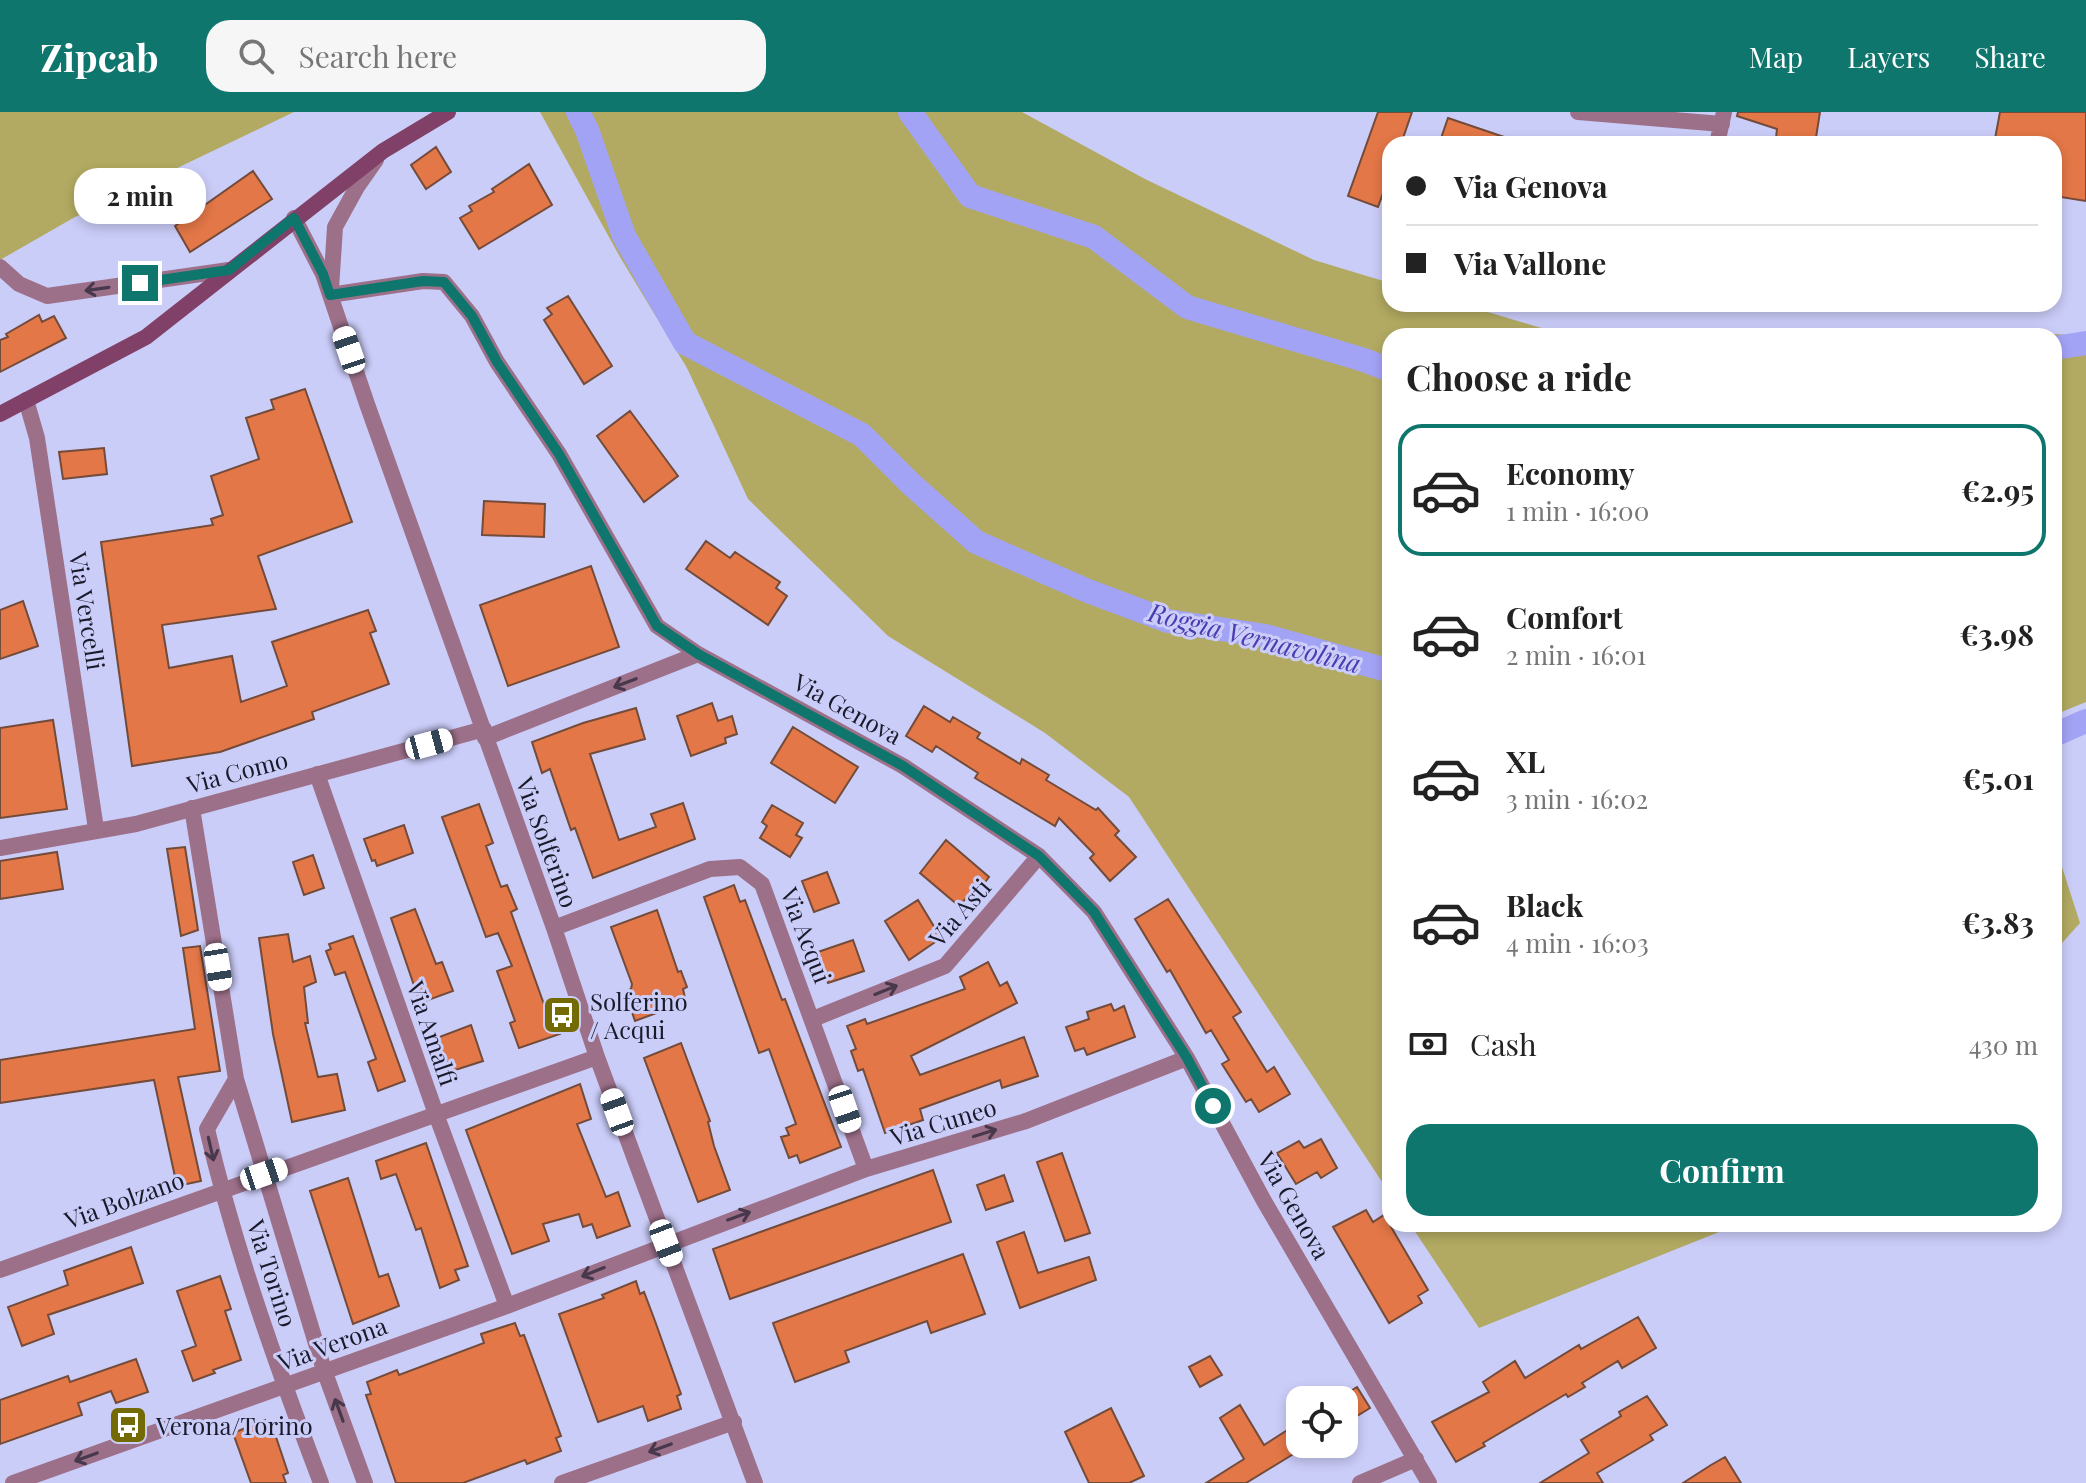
<!DOCTYPE html>
<meta charset="utf-8">
<style>
body{margin:0;font-family:"Playfair Display",serif;background:#f6f6f6;color:#222;height:100vh;display:flex;flex-direction:column;font-size:30px;white-space:nowrap}
*{box-sizing:border-box;margin:0}
p{font-size:26px;color:#767676}
.icon{flex:none;width:44px;height:44px;fill:none;stroke:currentColor;stroke-width:2;stroke-linecap:round;stroke-linejoin:round}
.map{position:relative;flex:1;overflow:hidden}
.drawer{position:absolute;left:1382px;top:216px;width:680px;height:904px;display:flex;flex-direction:column;background:#fff;border-radius:24px;box-shadow:0 4px 12px #0003}
.drawer>*{flex:none}
.hud{position:absolute;left:1382px;top:24px;width:680px;height:176px;border-radius:24px;box-shadow:0 4px 12px #0003;display:grid;align-content:center;height:176px;padding:0 24px;background:#fff}
.controls{position:absolute;left:1286px;top:1274px;display:grid;gap:16px}
.controls a{display:grid;place-items:center;width:72px;height:72px;border-radius:16px;background:#fff;box-shadow:0 4px 12px #0003;font-size:40px}
.end{position:absolute;width:36px;height:36px;margin:-18px;border:10px solid #0f766e;background:#fff;box-shadow:0 0 0 4px #fff}
.from{border-radius:50%}
.bubble{position:absolute;height:56px;border-radius:24px;background:#fff;box-shadow:0 4px 12px #0003;font-size:26px;font-weight:700;line-height:56px;text-align:center}
.car{position:absolute;width:24px;height:48px;margin:-24px -12px;border-radius:10px;box-shadow:0 0 6px 2px #0007;background:linear-gradient(#fff 24%,#345 0 40%,#fff 0 76%,#345 0 86%,#fff 0)}
.hud b{display:flex;align-items:center;gap:28px;height:76px;font-size:30px}
.hud b+b{border-top:2px solid #e0e0e0}
.hud i{width:20px;height:20px;background:#222}
ul{padding:0;list-style:none}
li{display:flex;align-items:center;gap:24px;height:132px;margin:0 16px 12px;padding:0 8px;border:4px solid transparent;border-radius:24px}
li div{flex:1}
li b{display:block;font-size:30px}
li em{font-style:normal;font-weight:700}
li.active{border-color:#0f766e}
li>.icon{width:72px;height:72px;stroke-width:1.5}
h2{padding:0 24px;font-size:36px;line-height:96px}
.pay{display:flex;align-items:center;gap:20px;height:88px;padding:0 24px;font-size:30px}
.pay p{margin-inline-start:auto}
.cta{display:flex;gap:16px;margin-top:auto;padding:16px 24px}
.cta a{flex:1;height:92px;border-radius:24px;background:#0f766e;color:#fff;font-size:32px;font-weight:700;line-height:92px;text-align:center}
header{display:flex;align-items:center;gap:48px;box-sizing:border-box;height:112px;padding:0 40px;background:#0f766e;color:#fff}
header strong{font-size:38px}
nav{display:flex;gap:44px;margin-inline-start:auto;font-size:28px}
.search{width:560px;height:72px;background:#f6f6f6;display:flex;align-items:center;gap:20px;box-sizing:border-box;padding:0 28px;border-radius:24px;color:#767676;font-size:30px}
.map>svg:first-child{display:block}
.green{fill:#b2aa62}
.lines{fill:none;stroke-linecap:round;stroke-linejoin:round}
.canal{stroke:#a3a3f6;stroke-width:24}
.building{fill:#e37747;stroke:#734b3a;stroke-width:2}
.street{stroke:#9d708a;stroke-width:16}
.secondary{stroke:#804068;stroke-width:16}
.oneway{stroke:#48384c}
.route{stroke:#0f766e;stroke-width:10}
.labels{text-anchor:middle;dominant-baseline:central;stroke-width:6;stroke-linejoin:round;paint-order:stroke}
.street-label{font-size:24px;fill:#1a1a2a;stroke:#cbcdf9}
.poi-label{font-size:24px;fill:#1a1a2a;stroke:#cbcdf9;text-anchor:start}
.water-label{font-size:26px;font-style:italic;fill:#4d3bb1;stroke:#cbcdf9}
</style>
<header>
<strong>Zipcab</strong>
<div class="search"><svg class="icon" aria-label="search" viewBox="0 0 24 24"><circle cx="10" cy="10" r="6"/><path d="M15 15l6 6"/></svg>Search here</div>
<nav><a>Map</a><a>Layers</a><a>Share</a></nav>
</header>
<div class="map">
<svg width="2086" height="1371" viewBox="0 0 2086 1371">
<rect width="100%" height="100%" fill="#cbcdf9"/>
<path class="green" d="M0,0H294L75,105L0,148Z
M540,0H1022L1145,67L1314,148L1390,171V192H1461L1568,224H1390V1082L1129,685L1045,621L888,524L748,387L687,256L620,145Z
M2038,221L2086,224V590L2054,603V224H2022Z
M2054,730L2080,811L2054,840Z
M1410,1112H1739L1479,1216Z"/>
<g class="lines">
<path class="canal" d="M578,0L587,18L624,124L685,231L862,323L910,371L976,430L1088,479L1168,509L1266,524L1390,559
M910,0L970,84L1094,125L1187,195L1364,248L1390,258
M2054,236L2086,231
M2054,623L2086,609"/>
</g>
<path class="building" d="M1378,0H1412L1401,32H1390V62L1378,95L1348,84Z
M1738,0H1820L1815,32L1776,26L1777,17L1737,4Z
M2000,0H2086V89L2054,84V32H1994Z
M1448,6L1516,29V32H1439Z
M436,35L451,60L426,77L411,53Z
M529,52L552,93L479,137L460,106L472,99L469,94L494,80L492,77Z
M253,59L272,87L190,140L175,114Z
M568,184L612,254L584,272L544,208L552,202L547,196Z
M39,203L42,210L54,204L66,226L0,260V228L8,225L6,222Z
M305,277L352,410L258,444L276,497L162,513L169,556L232,544L241,590L287,574L272,530L368,498L376,519L370,521L389,572L312,600L314,607L220,640L132,654L101,430L213,413L211,407L223,403L211,364L259,347L246,306L274,297L271,288Z
M630,299L678,364L644,390L597,324Z
M104,336L107,362L63,367L59,340Z
M484,389L545,392L544,425L482,423Z
M706,429L730,446L735,440L780,470L776,476L787,484L768,513L686,457Z
M591,454L619,535L508,574L480,493Z
M23,489L38,534L0,547V498Z
M712,591L718,609L732,604L737,622L725,626L726,631L691,644L677,604Z
M924,594L950,610L953,605L980,621L977,626L1020,652L1022,647L1049,663L1046,668L1096,698L1098,696L1119,719L1115,723L1136,745L1110,769L1090,746L1094,742L1059,706L1055,714L975,666L978,661L936,634L932,640L906,624Z
M636,596L645,627L590,642L619,728L656,715L651,702L683,691L695,727L593,766L575,716L571,718L550,657L542,661L532,630L583,611Z
M53,608L67,697L0,706V616Z
M793,615L858,655L835,691L771,651Z
M479,692L493,731L486,734L501,775L507,773L517,797L511,800L546,898L551,896L560,922L519,936L510,911L515,909L497,859L512,854L498,821L486,825L442,705Z
M772,693L803,711L796,723L802,726L790,745L760,726L767,714L762,710Z
M404,713L413,741L377,754L375,748L372,749L364,727Z
M946,728L989,765L973,786L969,783L959,794L920,761Z
M185,735L198,818L181,824L167,737Z
M57,740L63,777L0,787V749Z
M313,743L324,776L304,783L293,750Z
M827,760L839,791L814,800L802,769Z
M734,773L740,790L745,788L782,888L785,887L841,1035L800,1051L797,1043L789,1046L781,1025L789,1023L786,1016L796,1012L769,937L759,941L704,785Z
M1168,787L1241,900L1233,905L1267,960L1274,955L1290,982L1259,1000L1251,987L1246,990L1222,952L1229,948L1211,918L1206,921L1170,858L1167,860L1135,807Z
M918,788L941,826L909,848L885,809Z
M415,797L436,852L442,850L453,879L420,891L391,806Z
M657,798L678,860L681,859L687,875L683,877L686,890L635,909L625,880L631,877L632,872L611,815Z
M288,822L293,850L310,844L316,870L304,875L308,911H305L318,965L337,962L345,998L292,1010L273,922L259,826Z
M353,824L405,969L378,979L368,950L376,947L345,860L335,863L326,839L331,837L329,832Z
M853,828L864,859L828,871L818,840Z
M200,834L220,959L178,965L201,1069L177,1074L154,968L0,991V948L195,917L183,836Z
M988,850L1000,874L1007,870L1017,891L911,944L920,963L1024,925L1038,964L1002,976L1000,968L920,997L923,1008L885,1021L863,957L858,959L851,939L856,937L847,914L865,907L867,912L965,877L960,865Z
M1111,892L1114,899L1124,894L1135,925L1087,943L1084,936L1075,939L1066,915L1089,907L1087,900Z
M471,913L483,949L446,961L434,927Z
M681,931L710,1009L708,1010L714,1034L730,1078L698,1090L644,946Z
M580,972L591,1007L577,1012L606,1085L618,1080L630,1114L597,1126L592,1112L583,1115L579,1102L543,1112L549,1129L512,1142L466,1018Z
M1321,1027L1337,1056L1321,1066L1317,1060L1296,1072L1277,1041L1299,1029L1304,1036Z
M426,1031L468,1154L455,1158L459,1168L440,1176L421,1116L416,1118L396,1062L381,1067L376,1049Z
M1062,1041L1090,1121L1065,1129L1037,1050Z
M933,1058L951,1110L730,1187L713,1137Z
M1004,1063L1013,1089L986,1098L977,1073Z
M348,1066L379,1165L388,1162L399,1194L353,1212L310,1079Z
M1366,1098L1373,1110L1384,1103L1428,1178L1418,1184L1422,1191L1389,1211L1333,1115Z
M1024,1120L1038,1161L1089,1145L1096,1168L1020,1196L997,1130Z
M131,1135L143,1171L48,1203L54,1222L22,1234L8,1195L68,1173L64,1159Z
M963,1142L985,1202L931,1221L927,1209L845,1239L849,1250L795,1270L773,1211Z
M220,1164L231,1197L225,1199L241,1248L213,1258L215,1261L193,1269L182,1239L196,1234L177,1179Z
M636,1169L640,1182L644,1180L655,1209L681,1282L677,1284L681,1297L648,1309L643,1294L598,1310L559,1202L604,1186L602,1183Z
M1638,1205L1656,1236L1622,1256L1618,1249L1582,1271L1585,1275L1568,1285L1566,1282L1483,1331L1485,1334L1456,1350L1432,1310L1489,1280L1483,1270L1515,1249L1525,1266L1579,1233L1581,1237Z
M515,1211L520,1224L524,1223L561,1324L556,1326L561,1339L527,1352L525,1348L463,1371H396L366,1283L371,1282L367,1270L397,1258L399,1263L484,1231L481,1222Z
M1210,1244L1222,1263L1200,1275L1189,1255Z
M136,1247L148,1280L116,1291L111,1279L78,1291L82,1303L0,1332V1288L68,1264L70,1270Z
M1357,1275L1370,1296L1344,1312V1283Z
M1647,1284L1667,1313L1650,1323L1653,1328L1597,1361L1603,1371H1540L1589,1341L1581,1328L1621,1304L1619,1300Z
M1240,1293L1264,1333L1300,1310V1338L1246,1371H1206L1244,1347L1220,1306Z
M1111,1296L1144,1364L1129,1371H1089L1065,1320Z
M265,1308L269,1321L274,1319L288,1361L283,1363L286,1371H251L233,1321Z
M1725,1345L1741,1371H1683L1711,1353Z"/>
<g class="lines">
<path class="street" d="M1578,0L1722,12
M1717,32L1724,0
M294,106L323,162L367,292L554,816L597,945L755,1371
M0,155L19,172L47,184L229,158
M331,177L335,115L357,75L376,48
M330,183L423,169L444,170L472,204L497,250L559,342L657,514L698,542L903,654L1039,744L1094,800L1187,946L1264,1089L1429,1371
M26,288L37,326L96,717
M485,626L698,542
M317,662L436,1002L507,1194
M192,696L236,967L324,1258L365,1371
M0,736L136,712L484,617
M554,816L710,757L740,755L762,772L866,1057
M813,907L945,854L1039,744
M236,967L207,1017C235,1138 277,1255 321,1371
M0,1158L597,945
M13,1371L507,1194L866,1057L1026,1009L1187,946
M562,1371L734,1310
M1360,1371L1416,1347"/>
<path class="secondary" d="M0,302L146,225L383,39L448,0"/>
</g>
<defs><path id="oneway-shaft" d="M-6 0H5M1.5-3L5.5 0L1.5 3" fill="none" stroke-width="1.6" stroke-linecap="round" stroke-linejoin="round" transform="scale(2)"/></defs>
<g class="oneway">
<use href="#oneway-shaft" transform="translate(97 177) rotate(172)"/>
<use href="#oneway-shaft" transform="translate(625 571) rotate(159)"/>
<use href="#oneway-shaft" transform="translate(886 878) rotate(-22)"/>
<use href="#oneway-shaft" transform="translate(985 1021) rotate(-17)"/>
<use href="#oneway-shaft" transform="translate(211 1037) rotate(77)"/>
<use href="#oneway-shaft" transform="translate(739 1104) rotate(-20)"/>
<use href="#oneway-shaft" transform="translate(593 1160) rotate(158)"/>
<use href="#oneway-shaft" transform="translate(339 1298) rotate(-110)"/>
<use href="#oneway-shaft" transform="translate(660 1336) rotate(160)"/>
<use href="#oneway-shaft" transform="translate(86 1345) rotate(160)"/>
</g>
<g class="lines">
<path class="route" d="M140,171L229,158L294,106L323,162L330,183L423,169L444,170L472,204L497,250L559,342L657,514L698,542L903,654L1039,744L1094,800L1187,946L1213,994"/>
</g>
<defs>
<symbol id="bus-square" viewBox="-11 -11 22 22"><rect x="-9" y="-9" width="18" height="18" rx="4" fill="#746a03" stroke="#cbcdf9"/><path d="M-5-6H5V4H4V6H2V4H-2V6H-4V4H-5ZM-3.5-4V0h7V-4ZM-3.5 1.2v1.5H-2V1.2ZM2 1.2v1.5H3.5V1.2Z" fill="#fff"/></symbol>
</defs>
<g fill-rule="evenodd">
<use href="#bus-square" x="540" y="881" width="44" height="44"/>
<use href="#bus-square" x="106" y="1291" width="44" height="44"/>
</g>
<g class="labels">
<g class="street-label">
<text transform="translate(88 499) rotate(81)">Via Vercelli</text>
<text transform="translate(848 596) rotate(29)">Via Genova</text>
<text transform="translate(237 659) rotate(-15)">Via Como</text>
<text transform="translate(548 730) rotate(70)">Via Solferino</text>
<text transform="translate(959 800) rotate(-49)">Via Asti</text>
<text transform="translate(807 823) rotate(69)">Via Acqui</text>
<text transform="translate(433 921) rotate(71)">Via Amalfi</text>
<text transform="translate(943 1009) rotate(-17)">Via Cuneo</text>
<text transform="translate(124 1087) rotate(-20)">Via Bolzano</text>
<text transform="translate(1295 1093) rotate(60)">Via Genova</text>
<text transform="translate(273 1161) rotate(72)">Via Torino</text>
<text transform="translate(332 1231) rotate(-20)">Via Verona</text>
</g>
<g class="poi-label">
<text x="590" y="889">Solferino<tspan x="590" dy="28">/ Acqui</tspan></text>
<text x="156" y="1313">Verona/Torino</text>
</g>
<g class="water-label">
<text transform="translate(1255 525) rotate(14)">Roggia Vernavolina</text>
</g>
</g>
</svg>
<div class="controls">
<a><svg class="icon" aria-label="locate" viewBox="0 0 24 24"><circle cx="12" cy="12" r="6"/><path d="M12 2v4M12 18v4M2 12h4M18 12h4"/></svg></a>
</div>
<i class="end from" style="left:1213px;top:994px"></i>
<i class="end" style="left:140px;top:171px"></i>
<div class="bubble" style="left:74px;top:56px;width:132px">2 min</div>
<i class="car" style="left:349px;top:238px;rotate:341deg"></i>
<i class="car" style="left:429px;top:632px;rotate:75deg"></i>
<i class="car" style="left:218px;top:855px;rotate:171deg"></i>
<i class="car" style="left:845px;top:997px;rotate:161deg"></i>
<i class="car" style="left:617px;top:1000px;rotate:340deg"></i>
<i class="car" style="left:264px;top:1062px;rotate:71deg"></i>
<i class="car" style="left:666px;top:1131px;rotate:159deg"></i>
<div class="hud">
<b><i class="from"></i>Via Genova</b>
<b><i></i>Via Vallone</b>
</div>
<section class="drawer">
<h2>Choose a ride</h2>
<ul>
<li class="active"><svg class="icon" aria-label="car" viewBox="0 0 24 24"><path d="M5 17H2v-5l4-1 3-4h7l3 4 3 1v5h-3M9 17h6M6 11h13"/><circle cx="7" cy="17" r="2"/><circle cx="17" cy="17" r="2"/></svg><div><b>Economy</b><p>1 min · 16:00</p></div><em>€2.95</em></li>
<li><svg class="icon" aria-label="car" viewBox="0 0 24 24"><path d="M5 17H2v-5l4-1 3-4h7l3 4 3 1v5h-3M9 17h6M6 11h13"/><circle cx="7" cy="17" r="2"/><circle cx="17" cy="17" r="2"/></svg><div><b>Comfort</b><p>2 min · 16:01</p></div><em>€3.98</em></li>
<li><svg class="icon" aria-label="car" viewBox="0 0 24 24"><path d="M5 17H2v-5l4-1 3-4h7l3 4 3 1v5h-3M9 17h6M6 11h13"/><circle cx="7" cy="17" r="2"/><circle cx="17" cy="17" r="2"/></svg><div><b>XL</b><p>3 min · 16:02</p></div><em>€5.01</em></li>
<li><svg class="icon" aria-label="car" viewBox="0 0 24 24"><path d="M5 17H2v-5l4-1 3-4h7l3 4 3 1v5h-3M9 17h6M6 11h13"/><circle cx="7" cy="17" r="2"/><circle cx="17" cy="17" r="2"/></svg><div><b>Black</b><p>4 min · 16:03</p></div><em>€3.83</em></li>
</ul>
<div class="pay"><svg class="icon" aria-label="cash" viewBox="0 0 24 24"><path d="M3 7h18v10H3z"/><circle cx="12" cy="12" r="2"/></svg>Cash<p>430 m</p></div>
<div class="cta"><a>Confirm</a></div>
</section>
</div>
